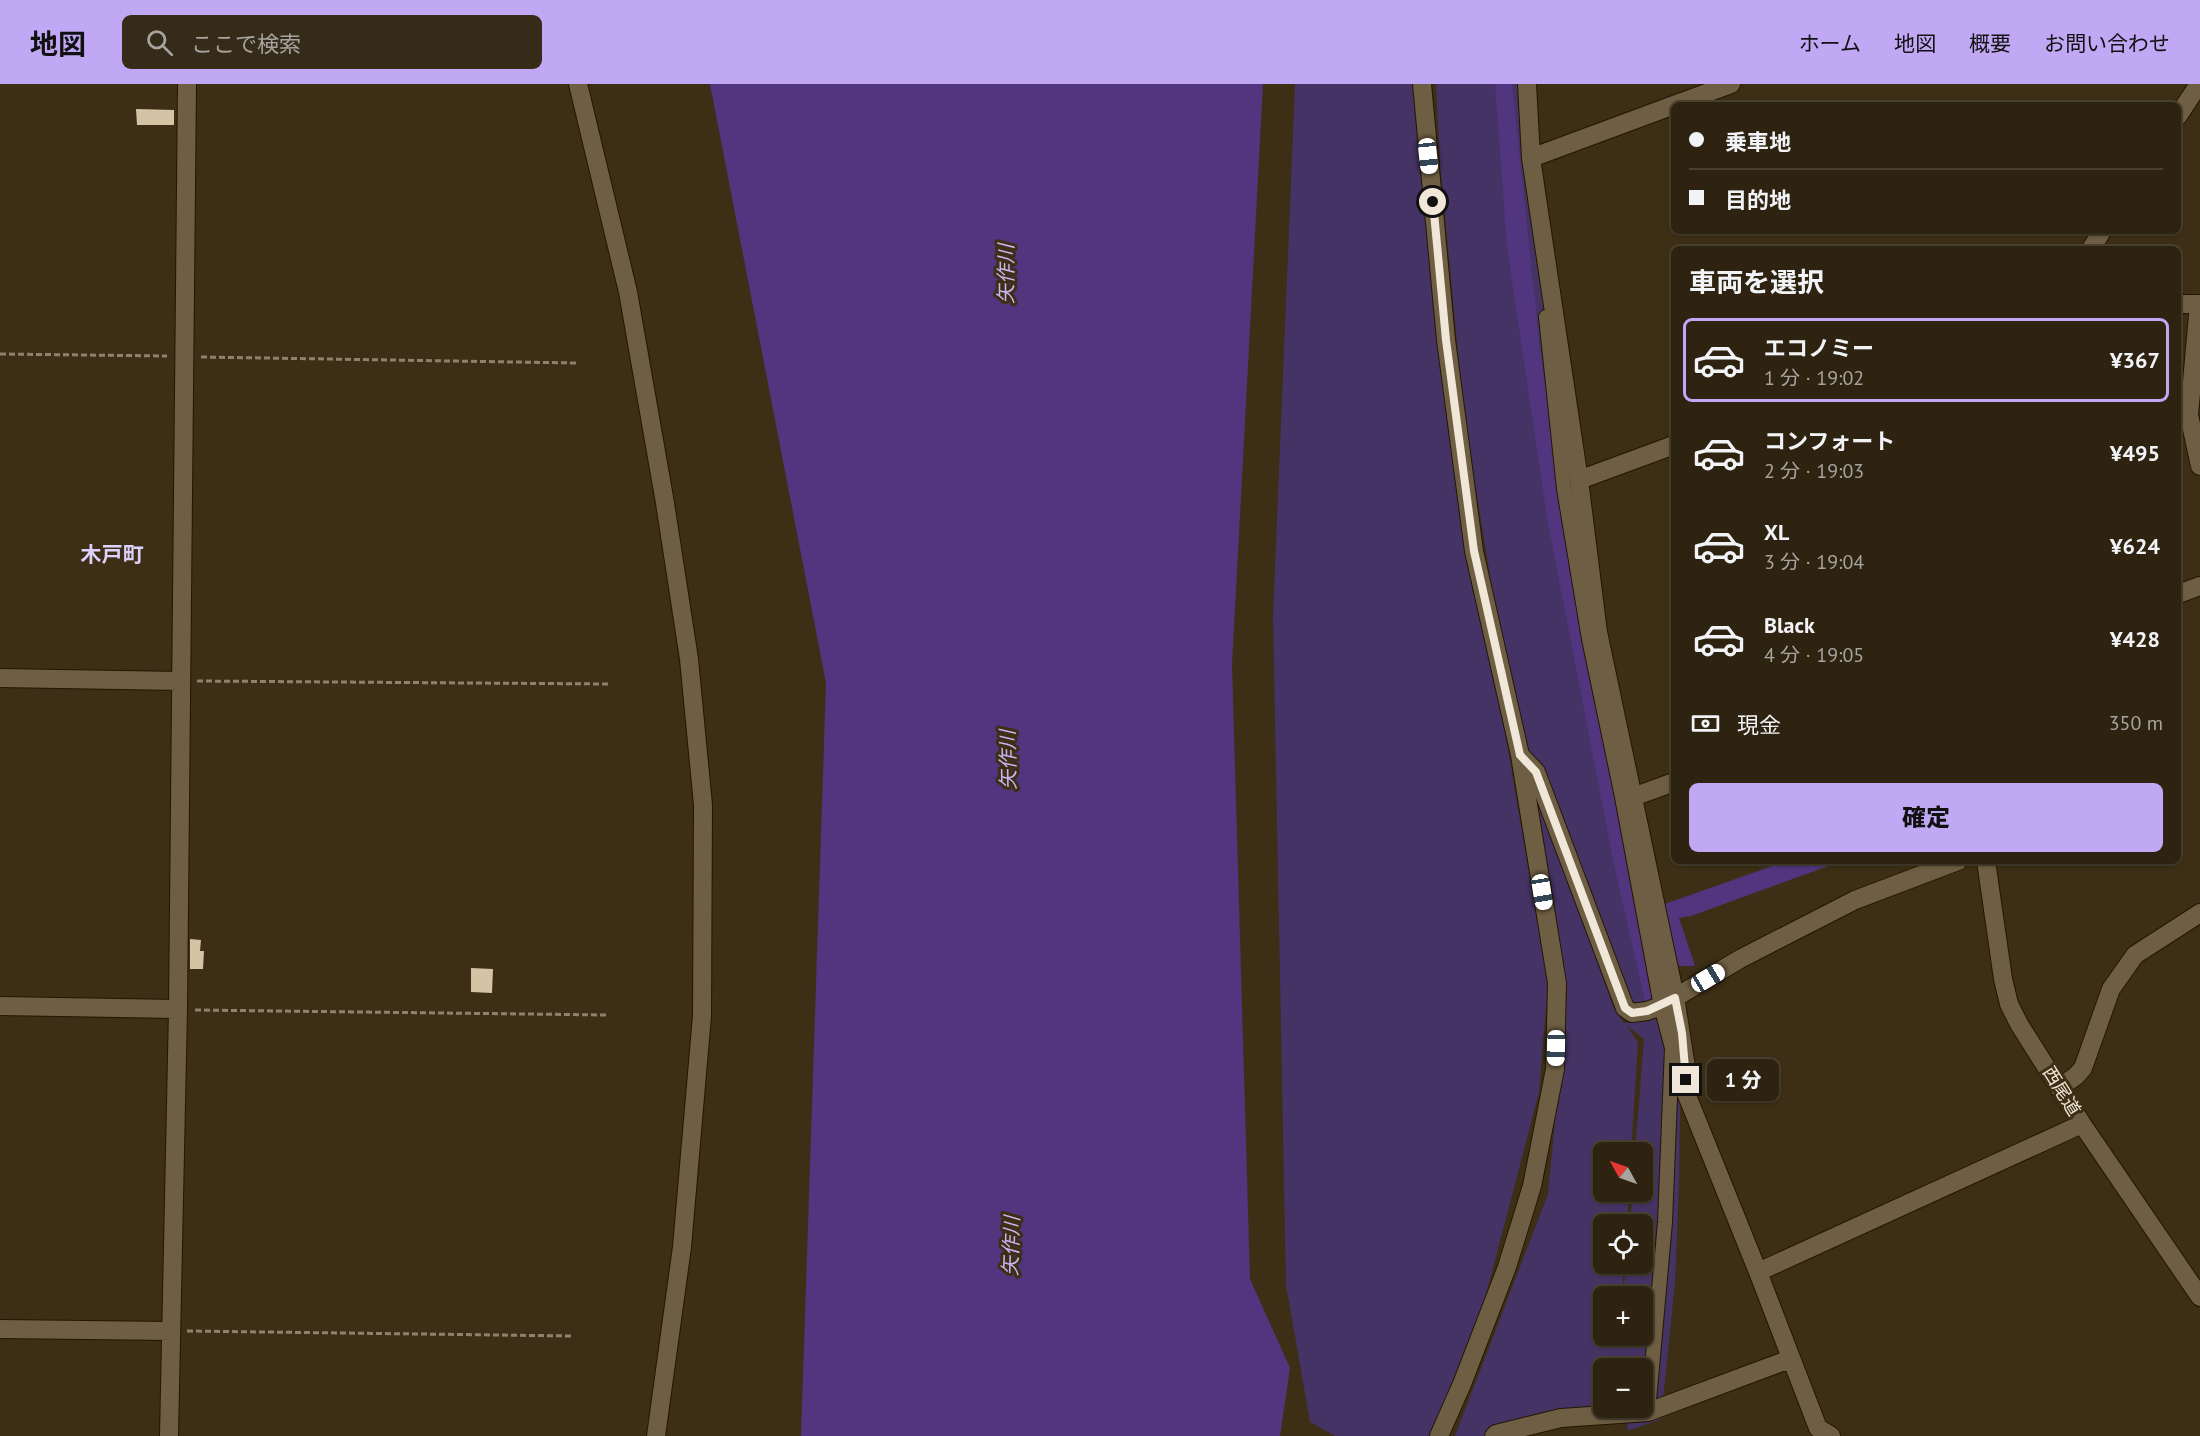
<!DOCTYPE html>
<html lang="ja">
<meta charset="utf-8">
<style>
body{margin:0;font-family:"PT Sans","Noto Sans JP",sans-serif;background:#362b19;color:#f1f3f6;height:100vh;display:flex;flex-direction:column;font-size:22px;white-space:nowrap}
*{box-sizing:border-box;margin:0}
p{font-size:20px;color:#a7a49f}
.icon{flex:none;width:33px;height:33px;fill:none;stroke:currentColor;stroke-width:2;stroke-linecap:round;stroke-linejoin:round}
.map{position:relative;flex:1;overflow:hidden}
.panel{position:absolute;left:1671px;top:162px;width:510px;height:618px;display:flex;flex-direction:column;background:#2e2310;border-radius:9px;box-shadow:0 2px 4px #0004,0 0 0 2px #494030}
.panel>*{flex:none}
.banner{position:absolute;left:1671px;top:18px;width:510px;height:132px;border-radius:9px;box-shadow:0 2px 4px #0004,0 0 0 2px #494030;display:grid;align-content:center;height:132px;padding:0 18px;background:#2e2310}
.needle{width:39px;rotate:310deg}
.buttons{position:absolute;left:1593px;top:1058px;display:grid;gap:12px}
.buttons a{display:grid;place-items:center;width:60px;height:60px;border-radius:9px;background:#2e2310;box-shadow:0 2px 4px #0004,0 0 0 2px #494030;font-size:30px}
.end{position:absolute;width:27px;height:27px;margin:-14px;border:8px solid #f1e7d8;background:#111;box-shadow:0 0 0 3px #111}
.from{border-radius:50%}
.bubble{position:absolute;height:42px;border-radius:9px;background:#2e2310;box-shadow:0 2px 4px #0004,0 0 0 2px #494030;font-size:20px;font-weight:800;line-height:42px;text-align:center}
.car{position:absolute;width:18px;height:36px;margin:-18px -9px;border-radius:8px;box-shadow:0 0 4px 2px #0007;background:linear-gradient(#fff 24%,#345 0 40%,#fff 0 76%,#345 0 86%,#fff 0)}
.banner b{display:flex;align-items:center;gap:21px;height:57px;font-size:22px}
.banner b+b{border-top:2px solid #494030}
.banner i{width:15px;height:15px;background:#f1f3f6}
ul{padding:0;list-style:none}
li{display:flex;align-items:center;gap:18px;height:84px;margin:0 12px 9px;padding:0 6px;border:3px solid transparent;border-radius:9px}
li div{flex:1}
li b{display:block;font-size:22px}
li em{font-style:normal;font-weight:800}
li.current{border-color:#c0a8f4}
li>.icon{width:54px;height:54px;stroke-width:1.5}
h2{padding:0 18px;font-size:27px;line-height:72px}
.pay{display:flex;align-items:center;gap:15px;height:66px;padding:0 18px;font-size:22px}
.pay p{margin-inline-start:auto}
.action{display:flex;gap:12px;margin-top:auto;padding:12px 18px}
.action a{flex:1;height:69px;border-radius:9px;background:#c0a8f4;color:#111;font-size:24px;font-weight:800;line-height:69px;text-align:center}
header{display:flex;align-items:center;gap:36px;box-sizing:border-box;height:84px;padding:0 30px;background:#c0a8f4;color:#111}
header strong{font-size:28px}
nav{display:flex;gap:33px;margin-inline-start:auto;font-size:21px}
.search{width:420px;height:54px;background:#362b19;display:flex;align-items:center;gap:15px;box-sizing:border-box;padding:0 21px;border-radius:9px;color:#a7a49f;font-size:22px}
.map>svg:first-child{display:block}
.green{fill:#443364;fill-rule:evenodd}
.water{fill:#51357f}
.building{fill:#d5c3a5}
.lines{fill:none;stroke-linecap:round;stroke-linejoin:round}
.pedestrian-casing{stroke:#241600;stroke-width:16}
.minor-casing{stroke:#241600;stroke-width:20}
.tertiary-casing{stroke:#241600;stroke-width:20}
.path{stroke:#8e826d;stroke-width:3;stroke-dasharray:6 3;stroke-linecap:butt}
.pedestrian{stroke:#6e5e43;stroke-width:14}
.minor{stroke:#6e5e43;stroke-width:18}
.tertiary{stroke:#6e5e43;stroke-width:18}
.route{stroke:#f1e7d8;stroke-width:8}
.labels{text-anchor:middle;dominant-baseline:central;stroke-width:6;stroke-linejoin:round;paint-order:stroke}
.street-label{font-size:18px;fill:#f1e7d8;stroke:#3d2f15}
.water-label{font-size:20px;font-style:italic;fill:#c9b5f5;stroke:#3d2f15}
.quarter-label{font-size:21px;font-weight:bold;fill:#ddd1fc;stroke:#3d2f15}
</style>
<header>
<strong>地図</strong>
<div class="search"><svg class="icon" aria-label="search" viewBox="0 0 24 24"><circle cx="10" cy="10" r="6"/><path d="M15 15l6 6"/></svg>ここで検索</div>
<nav><a>ホーム</a><a>地図</a><a>概要</a><a>お問い合わせ</a></nav>
</header>
<div class="map">
<svg width="2200" height="1352" viewBox="0 0 2200 1352">
<rect width="100%" height="100%" fill="#3d2f15"/>
<path class="green" d="M1295,0H1416L1455,376L1510,677L1548,900L1539,1008L1483,1222L1430,1352H1335L1310,1338L1286,1201L1273,533Z
M1436,0H1524L1662,917L1635,921L1626,916L1558,735L1540,678L1523,661L1492,504L1464,331L1440,80Z
M1535,701L1614,925L1624,939L1671,931L1681,965L1679,1098L1675,1199L1661,1335L1628,1347L1625,1323H1642V1284H1604V1323L1494,1352H1455L1548,1110L1567,912ZM1627,942L1644,955L1635,1068H1642V1107H1633L1630,1140H1642V1179H1626L1623,1212H1642V1251H1604V1212H1622L1624,1179H1604V1140H1627L1629,1107H1604V1068H1631L1638,959Z"/>
<path class="water" d="M710,0H1263L1232,581L1250,1195L1290,1284L1280,1352H801L826,599Z
M1495,0H1512L1540,264L1574,505L1657,915L1645,917L1614,781L1547,434L1507,163Z
M1786,777H1842L1691,832L1679,834L1695,882H1676L1662,821Z"/>
<path class="building" d="M136,25L174,26V41H137Z
M190,855L201,856L200,867H204L203,885H190Z
M471,884L493,885L492,909L471,908Z"/>
<g class="lines">
<defs>
<path id="pedestrian" d="M1546,233L1564,405L1589,555L1622,713L1661,922L1672,964L1665,1138L1648,1328"/>
<path id="minor" d="M578,0L628,208L665,419L689,575L703,721L702,932L682,1163L656,1352
M1422,0L1446,256L1474,467L1520,671L1557,899L1555,985L1532,1102L1507,1183L1462,1300L1439,1352
M1527,0L1531,74L1579,396L1598,548L1675,913L1686,983V1009L1758,1188L1818,1344L1831,1352
M1674,21L1731,0
M1531,74L1674,21
M2178,220H2200
M2199,220L2189,331L2200,382
M1579,396L1674,361
M2178,510L2200,502
M0,594L180,597
M1520,671L1536,688L1625,924L1632,929L1647,927L1661,922L1740,875L1855,816L1958,777
M1633,713L1674,698
M0,922L178,925
M2060,1003L2076,992L2083,984L2111,905L2135,871L2200,829
M1758,1188L2082,1040
M0,1245L170,1247
M169,1352L178,925L187,0
M1494,1352L1496,1350L1561,1334L1648,1328L1790,1275"/>
<path id="tertiary" d="M2178,32L2199,0
M2091,165L2102,147
M1986,777L2003,895L2009,920L2019,940L2082,1040L2200,1213"/>
</defs>
<use href="#pedestrian" class="pedestrian-casing"/>
<use href="#minor" class="minor-casing"/>
<use href="#tertiary" class="tertiary-casing"/>
<path class="path" d="M0,270L167,272
M201,273L577,279
M197,597L609,600
M195,926L607,931
M187,1247L574,1252"/>
<use href="#pedestrian" class="pedestrian"/>
<use href="#minor" class="minor"/>
<use href="#tertiary" class="tertiary"/>
</g>
<g class="lines">
<path class="route" d="M1433,118L1446,256L1474,467L1520,671L1536,688L1625,924L1632,929L1647,927L1675,914L1682,949L1686,996"/>
</g>
<g class="labels">
<g class="street-label">
<text transform="translate(2062 1007) rotate(58)">西尾道</text>
</g>
<g class="water-label">
<text transform="translate(1006 190) rotate(-90)">矢作川</text>
<text transform="translate(1008 676) rotate(-91)">矢作川</text>
<text transform="translate(1011 1162) rotate(-88)">矢作川</text>
</g>
<g class="quarter-label">
<text x="112" y="470">木戸町</text>
</g>
</g>
</svg>
<div class="buttons">
<a><svg class="needle" viewBox="-14 -14 28 28"><path d="M0-13l5 13h-10z" fill="#e53935"/><path d="M0 13l5-13h-10z" fill="#a7a49f"/></svg></a>
<a><svg class="icon" aria-label="locate" viewBox="0 0 24 24"><circle cx="12" cy="12" r="6"/><path d="M12 2v4M12 18v4M2 12h4M18 12h4"/></svg></a>
<a>+</a>
<a>−</a>
</div>
<i class="end from" style="left:1433px;top:118px"></i>
<i class="end" style="left:1686px;top:996px"></i>
<div class="bubble" style="left:1707px;top:975px;width:72px">1 分</div>
<i class="car" style="left:1428px;top:72px;rotate:174deg"></i>
<i class="car" style="left:1542px;top:808px;rotate:171deg"></i>
<i class="car" style="left:1708px;top:894px;rotate:59deg"></i>
<i class="car" style="left:1556px;top:964px;rotate:181deg"></i>
<div class="banner">
<b><i class="from"></i>乗車地</b>
<b><i></i>目的地</b>
</div>
<section class="panel">
<h2>車両を選択</h2>
<ul>
<li class="current"><svg class="icon" aria-label="car" viewBox="0 0 24 24"><path d="M5 17H2v-5l4-1 3-4h7l3 4 3 1v5h-3M9 17h6M6 11h13"/><circle cx="7" cy="17" r="2"/><circle cx="17" cy="17" r="2"/></svg><div><b>エコノミー</b><p>1 分 · 19:02</p></div><em>¥367</em></li>
<li><svg class="icon" aria-label="car" viewBox="0 0 24 24"><path d="M5 17H2v-5l4-1 3-4h7l3 4 3 1v5h-3M9 17h6M6 11h13"/><circle cx="7" cy="17" r="2"/><circle cx="17" cy="17" r="2"/></svg><div><b>コンフォート</b><p>2 分 · 19:03</p></div><em>¥495</em></li>
<li><svg class="icon" aria-label="car" viewBox="0 0 24 24"><path d="M5 17H2v-5l4-1 3-4h7l3 4 3 1v5h-3M9 17h6M6 11h13"/><circle cx="7" cy="17" r="2"/><circle cx="17" cy="17" r="2"/></svg><div><b>XL</b><p>3 分 · 19:04</p></div><em>¥624</em></li>
<li><svg class="icon" aria-label="car" viewBox="0 0 24 24"><path d="M5 17H2v-5l4-1 3-4h7l3 4 3 1v5h-3M9 17h6M6 11h13"/><circle cx="7" cy="17" r="2"/><circle cx="17" cy="17" r="2"/></svg><div><b>Black</b><p>4 分 · 19:05</p></div><em>¥428</em></li>
</ul>
<div class="pay"><svg class="icon" aria-label="cash" viewBox="0 0 24 24"><path d="M3 7h18v10H3z"/><circle cx="12" cy="12" r="2"/></svg>現金<p>350 m</p></div>
<div class="action"><a>確定</a></div>
</section>
</div>
